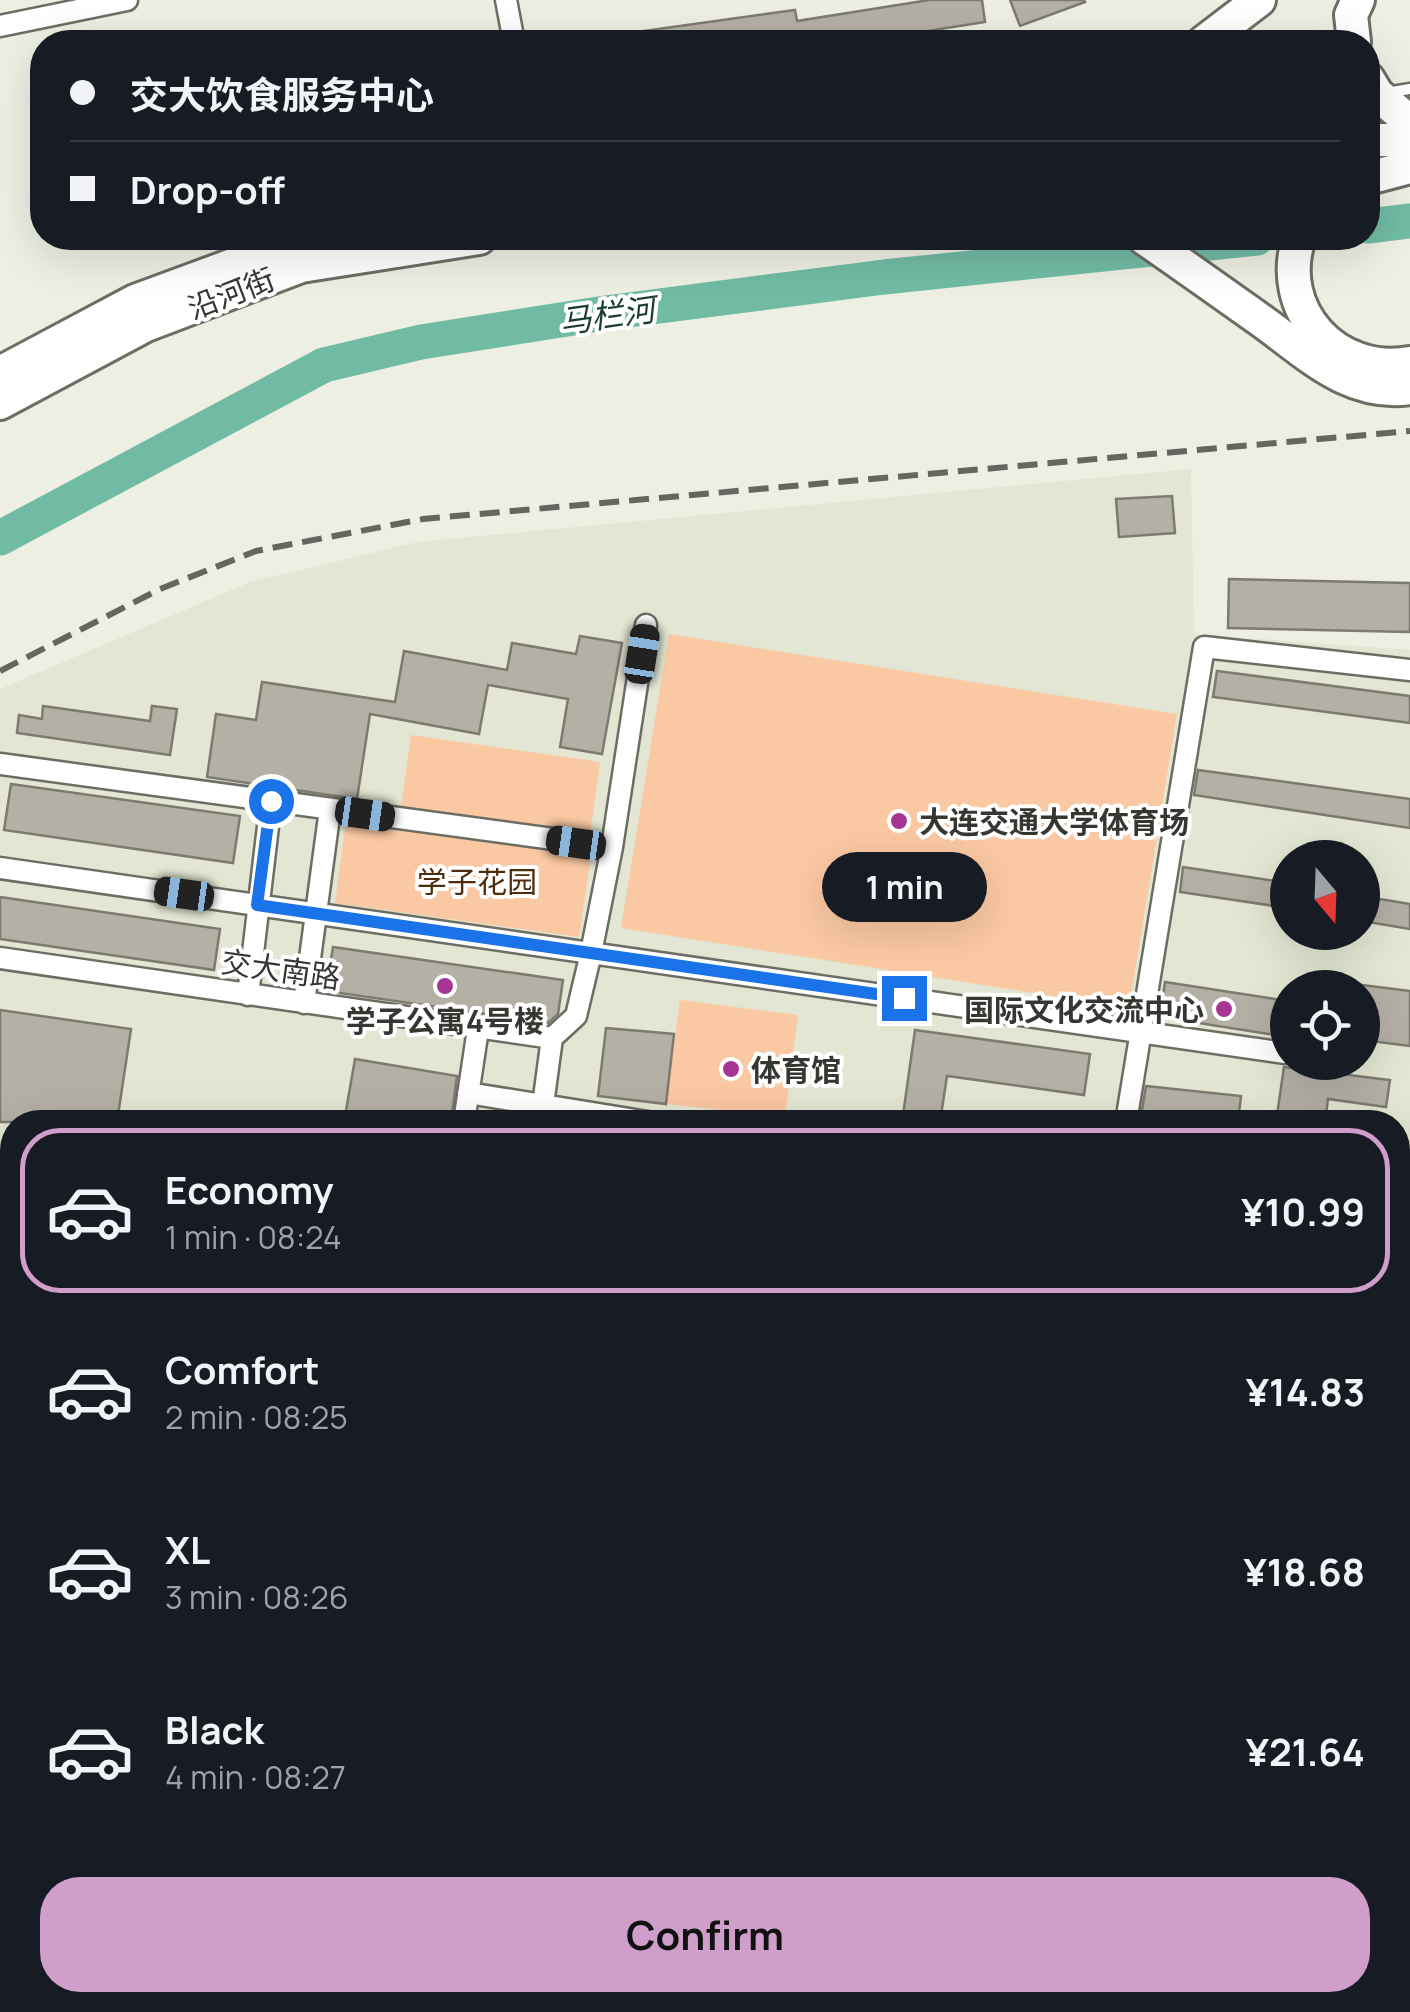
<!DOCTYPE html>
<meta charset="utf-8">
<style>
body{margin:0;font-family:Manrope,"Noto Sans SC",sans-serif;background:#242831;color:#f1f3f6;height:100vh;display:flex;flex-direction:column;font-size:38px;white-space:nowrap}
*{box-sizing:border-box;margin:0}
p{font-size:32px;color:#9ea1a6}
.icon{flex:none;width:55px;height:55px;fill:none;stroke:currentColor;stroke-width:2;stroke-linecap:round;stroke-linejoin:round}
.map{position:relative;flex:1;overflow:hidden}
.drawer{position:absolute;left:0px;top:1110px;width:1410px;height:902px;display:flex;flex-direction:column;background:#171b24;border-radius:40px 40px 0 0;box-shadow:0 10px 40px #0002}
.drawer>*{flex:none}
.hud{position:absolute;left:30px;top:30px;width:1350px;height:220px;border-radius:40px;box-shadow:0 10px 40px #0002;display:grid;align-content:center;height:220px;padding:0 40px;background:#171b24}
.needle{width:65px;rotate:161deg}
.fabs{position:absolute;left:1270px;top:840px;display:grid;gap:20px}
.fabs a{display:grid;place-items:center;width:110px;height:110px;border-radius:50%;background:#171b24;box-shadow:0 10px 40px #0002;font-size:50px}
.end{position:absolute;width:45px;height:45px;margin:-22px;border:12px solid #1a73e8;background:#fff;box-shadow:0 0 0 5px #fff}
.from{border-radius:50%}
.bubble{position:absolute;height:70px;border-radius:35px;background:#171b24;box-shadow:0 10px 40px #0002;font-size:32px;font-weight:700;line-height:70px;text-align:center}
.car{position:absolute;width:30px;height:60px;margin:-30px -15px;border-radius:12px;box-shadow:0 0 8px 2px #0007;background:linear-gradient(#222 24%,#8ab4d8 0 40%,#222 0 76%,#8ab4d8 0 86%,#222 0)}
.hud b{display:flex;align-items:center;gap:35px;height:95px;font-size:38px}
.hud b+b{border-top:2px solid #363941}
.hud i{width:25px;height:25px;background:#f1f3f6}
ul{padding:18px 0 0;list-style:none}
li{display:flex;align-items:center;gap:30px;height:165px;margin:0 20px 15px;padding:0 20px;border:5px solid transparent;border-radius:40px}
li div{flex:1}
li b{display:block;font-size:38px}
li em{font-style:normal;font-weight:700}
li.selected{border-color:#cf9eca}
li>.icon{width:90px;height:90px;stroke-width:1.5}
.cta{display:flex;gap:20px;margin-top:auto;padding:20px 40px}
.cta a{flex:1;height:115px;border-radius:40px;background:#cf9eca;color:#111;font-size:40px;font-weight:700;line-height:115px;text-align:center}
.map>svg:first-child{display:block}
.built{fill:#e2e6d2;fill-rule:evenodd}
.green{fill:#fac8a2}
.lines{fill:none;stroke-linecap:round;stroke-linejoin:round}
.river{stroke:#71bba4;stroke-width:35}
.building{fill:#b5b0a6;stroke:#7f7a70;stroke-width:2.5}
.service-casing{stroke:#6c6e64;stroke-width:15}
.minor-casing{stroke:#6c6e64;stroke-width:25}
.primary-casing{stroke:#6c6e64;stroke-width:35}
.trunk-casing{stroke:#6c6e64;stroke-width:38}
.service{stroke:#fff;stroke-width:10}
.minor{stroke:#fff;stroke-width:20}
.primary{stroke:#fff;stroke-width:30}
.trunk{stroke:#fff;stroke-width:32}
.rail{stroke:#64665f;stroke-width:6;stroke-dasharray:20 10;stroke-linecap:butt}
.route{stroke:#1a73e8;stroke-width:12}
.poi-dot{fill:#a53694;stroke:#fff;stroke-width:4}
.labels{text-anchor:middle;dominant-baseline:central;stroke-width:8;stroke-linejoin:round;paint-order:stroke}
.street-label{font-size:30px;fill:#363732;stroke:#fff}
.poi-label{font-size:30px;font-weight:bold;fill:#363732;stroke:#fff;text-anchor:start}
.park-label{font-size:30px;fill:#4e2c0c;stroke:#fff}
.water-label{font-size:32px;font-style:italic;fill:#1a3c32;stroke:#fff}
</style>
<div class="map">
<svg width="1410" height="2012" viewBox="0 0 1410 2012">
<rect width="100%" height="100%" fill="#edefe3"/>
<path class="built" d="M1191,469L1194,634L1410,650V1600L1398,1688V1122H12V1625L0,1623V689L250,582L418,542ZM1288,858H1362V932H1288ZM1288,988H1362V1062H1288Z"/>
<path class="green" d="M669,634L1177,714L1129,1008L621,928Z
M411,735L600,762L590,834L401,808Z
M346,821L591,855L579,937L335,903Z
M680,1000L798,1015L785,1117L666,1104Z
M1398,1276L1410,1278V1499L1405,1529L1398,1528Z"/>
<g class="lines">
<path class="river" d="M1368,226L1410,221
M0,538L324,365L421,342L605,313L884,277L1257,238"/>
</g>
<path class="building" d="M929,0H982L985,22L858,42H629V33L795,10L797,21Z
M1010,0H1084L1085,2L1020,26Z
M1172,496L1175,533L1119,537L1116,499Z
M1229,579L1410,583V632L1228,628Z
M580,636L622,643L602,754L560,747L568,699L488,685L479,734L370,714L357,799L207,777L216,714L256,720L262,682L395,702L404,651L507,670L512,643L576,654Z
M1217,671L1410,696V723L1213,697Z
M43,706L150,721L152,706L177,709L170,755L17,733L19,715L42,719Z
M1198,770L1410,799V828L1194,795Z
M11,784L240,816L233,863L4,830Z
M1183,867L1288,883V908L1180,892Z
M1362,896L1410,904V929L1362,921Z
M0,897L220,929L214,970L0,939Z
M333,947L563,980L558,1014L548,1023L326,991Z
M1165,982L1288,1001V1037L1160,1017Z
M1362,985L1410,991V1046L1362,1040Z
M0,1010L131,1029L117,1122H0Z
M606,1028L674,1034L666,1104L598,1096Z
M915,1030L1090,1054L1084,1095L947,1076L940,1122H902Z
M355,1059L457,1076L451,1122H344Z
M1284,1067L1390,1080L1386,1107L1328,1099L1325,1122H1276Z
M1146,1086L1241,1096L1238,1122H1140Z"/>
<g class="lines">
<defs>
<path id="service" d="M1386,93L1410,89
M0,1853L12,1855
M0,1949L12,1951
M314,2000L393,2012"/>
<path id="minor" d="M506,0L514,42
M0,26L127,0
M0,764L612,847
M0,868L1285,1053
M0,958L552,1038
M248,995L271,801
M304,1003L330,809
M468,1093L648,1122
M543,1105L552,1038L576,1016L591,953L612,847L646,625
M464,1122L478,1029
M1126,1122L1204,647L1410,670
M0,1514L12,1516
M295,2012L296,2000
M483,2012L486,2000
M688,2012L690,2000
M747,2012L749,2000
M980,2012L982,2000
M1178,2012L1180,2000"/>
<path id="primary" d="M0,1654L12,1656
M0,1703L12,1705
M1398,1885L1410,1790
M1398,1914L1410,1916
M1378,2012L1380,2000"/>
<path id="trunk" d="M1204,42L1259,0
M1354,42L1351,15L1358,0
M1368,79L1377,94L1410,122
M1368,140H1410
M1368,178L1410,167
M1144,238C1183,265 1221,292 1259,319C1306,352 1348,397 1410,388
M1299,238C1275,310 1336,376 1410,363
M0,373L135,301L306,238
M0,403L146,325L301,266L479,238"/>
</defs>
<use href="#service" class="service-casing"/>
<use href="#minor" class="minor-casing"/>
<use href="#primary" class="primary-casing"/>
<use href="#trunk" class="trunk-casing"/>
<use href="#service" class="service"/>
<use href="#minor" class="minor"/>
<use href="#primary" class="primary"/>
<use href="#trunk" class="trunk"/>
<path class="rail" d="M0,671L160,589L256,551L423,519L1410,431"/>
</g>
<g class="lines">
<path class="route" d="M271,801L257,905L904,998"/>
</g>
<g class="poi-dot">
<circle cx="899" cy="821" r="10"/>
<circle cx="445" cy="986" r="10"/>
<circle cx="1224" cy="1009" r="10"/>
<circle cx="731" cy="1069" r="10"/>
</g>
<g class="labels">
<g class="street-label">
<text transform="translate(231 293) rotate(-21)">沿河街</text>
<text transform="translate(281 969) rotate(8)">交大南路</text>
</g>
<g class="poi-label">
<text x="919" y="821">大连交通大学体育场</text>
<text x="1204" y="1009" text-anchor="end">国际文化交流中心</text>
<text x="445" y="1020" text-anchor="middle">学子公寓4号楼</text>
<text x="751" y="1069">体育馆</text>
</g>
<g class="park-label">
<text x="477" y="881">学子花园</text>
</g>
<g class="water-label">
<text transform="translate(607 315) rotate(-8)">马栏河</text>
</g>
</g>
</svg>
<div class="fabs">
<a><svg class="needle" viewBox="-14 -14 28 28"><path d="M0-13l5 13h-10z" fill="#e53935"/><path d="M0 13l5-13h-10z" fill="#9ea1a6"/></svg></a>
<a><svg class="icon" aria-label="locate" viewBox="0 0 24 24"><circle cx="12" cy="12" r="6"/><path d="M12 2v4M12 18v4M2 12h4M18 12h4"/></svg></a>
</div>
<i class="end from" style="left:271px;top:801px"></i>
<i class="end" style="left:904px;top:998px"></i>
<div class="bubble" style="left:822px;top:852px;width:165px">1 min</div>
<i class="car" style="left:642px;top:654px;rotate:9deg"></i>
<i class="car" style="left:365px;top:814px;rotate:98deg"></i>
<i class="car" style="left:576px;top:843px;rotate:278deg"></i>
<i class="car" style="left:184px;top:894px;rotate:278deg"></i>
<div class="hud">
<b><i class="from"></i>交大饮食服务中心</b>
<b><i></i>Drop-off</b>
</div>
<section class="drawer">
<ul>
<li class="selected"><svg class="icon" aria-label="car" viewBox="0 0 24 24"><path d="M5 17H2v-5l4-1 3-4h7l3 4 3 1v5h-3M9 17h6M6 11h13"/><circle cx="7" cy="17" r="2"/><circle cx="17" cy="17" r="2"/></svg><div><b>Economy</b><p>1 min · 08:24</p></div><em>¥10.99</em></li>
<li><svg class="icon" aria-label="car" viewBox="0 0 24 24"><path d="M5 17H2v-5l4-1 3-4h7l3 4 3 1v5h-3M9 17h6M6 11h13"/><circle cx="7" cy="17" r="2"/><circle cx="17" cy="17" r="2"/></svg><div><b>Comfort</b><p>2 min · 08:25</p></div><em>¥14.83</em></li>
<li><svg class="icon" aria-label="car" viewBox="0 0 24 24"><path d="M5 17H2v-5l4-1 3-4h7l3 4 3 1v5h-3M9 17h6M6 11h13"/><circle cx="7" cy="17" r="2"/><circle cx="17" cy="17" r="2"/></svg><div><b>XL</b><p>3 min · 08:26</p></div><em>¥18.68</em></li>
<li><svg class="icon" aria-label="car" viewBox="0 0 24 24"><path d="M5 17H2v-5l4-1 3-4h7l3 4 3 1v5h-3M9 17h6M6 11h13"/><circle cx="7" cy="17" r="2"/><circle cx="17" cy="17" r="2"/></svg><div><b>Black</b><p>4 min · 08:27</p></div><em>¥21.64</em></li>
</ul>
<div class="cta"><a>Confirm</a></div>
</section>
</div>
